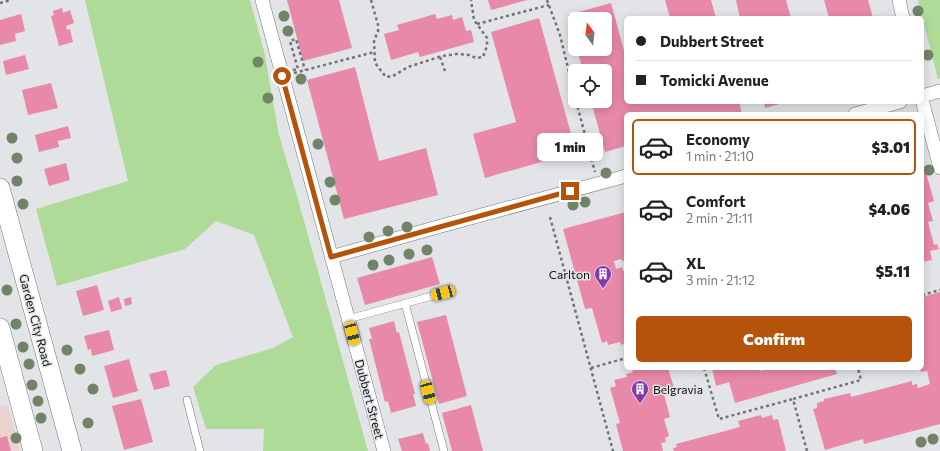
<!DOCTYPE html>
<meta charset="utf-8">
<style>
body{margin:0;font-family:Commissioner,sans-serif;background:#f2f2f2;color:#222;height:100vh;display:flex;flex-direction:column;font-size:15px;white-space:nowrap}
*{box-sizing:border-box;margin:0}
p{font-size:13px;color:#767676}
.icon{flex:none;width:22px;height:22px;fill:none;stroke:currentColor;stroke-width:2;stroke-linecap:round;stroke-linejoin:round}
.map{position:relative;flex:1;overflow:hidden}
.sheet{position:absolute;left:624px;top:112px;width:300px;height:258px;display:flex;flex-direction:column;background:#fff;border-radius:6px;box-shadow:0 2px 10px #0003}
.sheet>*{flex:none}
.hud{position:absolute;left:624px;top:16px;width:300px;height:88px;border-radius:6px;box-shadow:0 2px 10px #0003;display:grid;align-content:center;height:88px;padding:0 12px;background:#fff}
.needle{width:26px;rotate:345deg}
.fabs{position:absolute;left:568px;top:12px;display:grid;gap:8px}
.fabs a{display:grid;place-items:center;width:44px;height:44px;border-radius:6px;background:#fff;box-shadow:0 2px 10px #0003;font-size:20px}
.end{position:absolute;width:18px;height:18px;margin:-9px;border:5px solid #b45309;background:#fff;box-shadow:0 0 0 2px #fff}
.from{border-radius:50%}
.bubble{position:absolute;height:28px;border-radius:6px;background:#fff;box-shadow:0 2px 10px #0003;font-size:13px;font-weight:800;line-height:28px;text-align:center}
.car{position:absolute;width:12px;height:24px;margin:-12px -6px;border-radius:5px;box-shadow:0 0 3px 1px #0007;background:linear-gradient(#f5c518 24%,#345 0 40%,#f5c518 0 76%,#345 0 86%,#f5c518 0)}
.hud b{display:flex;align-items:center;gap:14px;height:38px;font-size:15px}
.hud b+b{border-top:1px solid #e0e0e0}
.hud i{width:10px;height:10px;background:#222}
ul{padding:7px 0 0;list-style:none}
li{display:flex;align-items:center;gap:12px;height:56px;margin:0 8px 6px;padding:0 4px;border:2px solid transparent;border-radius:6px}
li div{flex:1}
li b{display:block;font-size:15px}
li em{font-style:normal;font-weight:800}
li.selected{border-color:#b45309}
li>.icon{width:36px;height:36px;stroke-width:1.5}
.cta{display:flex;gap:8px;margin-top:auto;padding:8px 12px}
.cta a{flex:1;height:46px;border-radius:6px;background:#b45309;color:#fff;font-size:16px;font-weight:800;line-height:46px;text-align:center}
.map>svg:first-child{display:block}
.commercial{fill:#edd2d2}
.green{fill:#aedb98}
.building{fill:#e989aa}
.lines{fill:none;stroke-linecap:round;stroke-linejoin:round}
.service-casing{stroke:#757679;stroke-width:8}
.minor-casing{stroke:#757679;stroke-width:14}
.secondary-casing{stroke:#757679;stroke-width:20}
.path{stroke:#727375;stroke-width:2.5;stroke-dasharray:3 3;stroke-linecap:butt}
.service{stroke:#fff;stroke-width:7}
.minor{stroke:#fff;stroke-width:13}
.secondary{stroke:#fff;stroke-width:19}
.tree{fill:#718468}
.route{stroke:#b45309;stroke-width:5}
.labels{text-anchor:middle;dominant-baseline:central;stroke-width:3;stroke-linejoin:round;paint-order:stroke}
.poi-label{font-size:12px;fill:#0e0e0f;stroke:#e2e4e7;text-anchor:end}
.street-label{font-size:12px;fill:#0e0e0f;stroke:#e2e4e7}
</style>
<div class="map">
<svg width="940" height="451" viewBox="0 0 940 451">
<rect width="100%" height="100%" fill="#e2e4e7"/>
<path class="commercial" d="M8,405L20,451H0V407Z"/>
<path class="green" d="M85,0H250L264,51L279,135L297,196L368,451H263L264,429H206L193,387L216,365L273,348L293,337L254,235L216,221L185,249L57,286L36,209L128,181Z
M918,0H940V78L938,79Z"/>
<path class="building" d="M287,0H339L352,48L303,61Z
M488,0H527L491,10Z
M665,0H711L716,18H670Z
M736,0H786L791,18H740Z
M824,0H868L873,18H829Z
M611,3L626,58V102H739L742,114H626V146L605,152L591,101H605V71H583L577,49H605V19H575V40L568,15Z
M62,8L63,13L70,10L74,23L66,26L67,30L70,29L73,42L59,46L51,16L54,15L53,11Z
M21,14L25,31L15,34L16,41L0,45V20Z
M435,14L437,19L452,15L453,20L462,17L466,31L471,30L474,42L420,57L418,52L391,60L384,34L399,30L397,25Z
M539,18L576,152L485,178L473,134L516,122L491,32Z
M25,55L29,69L6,75L3,61Z
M355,67L379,161L426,148L438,195L344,219L307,80Z
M51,83L58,108L28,115L22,90Z
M764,102H787L765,108Z
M68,126L71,138L58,141L59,147L39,152L35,135Z
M922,159L934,201L928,203L933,221L928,222L934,245L937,244L939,249L930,251L932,260L922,262Z
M66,163L70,180L49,186L44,169Z
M626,212V260L622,261L621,259L614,261L616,269L622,267L623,271L626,270V343L621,345L620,342L608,345L607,341L602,343L592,308L585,309L563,229Z
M432,257L440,284L365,305L357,278Z
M97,285L104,310L83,316L76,291Z
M940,292V424L864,444L863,439L825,450L813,409L817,408V403L824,401V399L850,393L851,397L912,381V385L917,384L918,388L930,384L927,371L921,372L920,368H922V297Z
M119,297L122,309L111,312L108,301Z
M131,297L132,304L125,306L124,299Z
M446,315L467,396L439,404L417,322Z
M394,321L397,333L399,332L415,394H413L416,406L391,413L388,401L385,402L369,339H372L369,328Z
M109,330L114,350L92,356L91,349L88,350L84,336Z
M129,359L138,391L113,398L104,366Z
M634,368H668L674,388L663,391L670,417L664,419L669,436L665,438L666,442L661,443L663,451H623L616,424L620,423L610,388L616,386L614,380L627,377L626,374L633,372L632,369Z
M712,368H759L760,371L773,368H835L837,374L735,403L729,382L716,386Z
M166,370L170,386L154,390L149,374Z
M141,399L153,442L124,450L112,406Z
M471,405L483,451H452L442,413Z
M761,415L762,418L772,415L773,420L778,419L786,451H674L673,448L677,447L676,444L740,427L738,421Z
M423,433L426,444L428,443L430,451H402L398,439Z
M7,436L11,451H0V438Z"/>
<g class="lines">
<defs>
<path id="service" d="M405,303L444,451
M348,319L443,293
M187,400L200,451"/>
<path id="minor" d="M262,0L384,451
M899,0L903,18
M922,96L940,91
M922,100L940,168
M855,114L900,102
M331,257L441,226L626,176"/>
<path id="secondary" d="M0,188L72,451
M0,328L33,451"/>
</defs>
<use href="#service" class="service-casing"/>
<use href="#minor" class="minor-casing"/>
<use href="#secondary" class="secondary-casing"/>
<path class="path" d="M371,0L378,25V32L374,40L375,63L386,77L393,76L408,67L442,56L457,54L469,55L476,58L483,57L487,46V38L474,20L471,0
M547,0L560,35L575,97
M0,3L11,0
M477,24L549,5
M440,57L445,71
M293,70L298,69L290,41L296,39L305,70
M294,73L374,52
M576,101L595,172
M550,217L613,451
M922,295L940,290
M591,368L626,358
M704,368L719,419L793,399
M807,451L793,399L861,380L858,368"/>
<use href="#service" class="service"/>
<use href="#minor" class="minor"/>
<use href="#secondary" class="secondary"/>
</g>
<g class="tree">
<circle cx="918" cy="11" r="5.5"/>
<circle cx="284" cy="16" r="5.5"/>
<circle cx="288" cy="31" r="5.5"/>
<circle cx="928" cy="55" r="5.5"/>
<circle cx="258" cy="62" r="5.5"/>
<circle cx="301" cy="79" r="5.5"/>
<circle cx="268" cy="98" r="5.5"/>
<circle cx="12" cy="138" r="5.5"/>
<circle cx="318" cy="144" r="5.5"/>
<circle cx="17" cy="158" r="5.5"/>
<circle cx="929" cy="170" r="5.5"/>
<circle cx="606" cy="173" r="5.5"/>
<circle cx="17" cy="181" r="5.5"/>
<circle cx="330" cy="182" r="5.5"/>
<circle cx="335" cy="200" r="5.5"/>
<circle cx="585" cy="202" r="5.5"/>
<circle cx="23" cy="204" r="5.5"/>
<circle cx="573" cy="205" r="5.5"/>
<circle cx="407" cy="227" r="5.5"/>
<circle cx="388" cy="231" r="5.5"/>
<circle cx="369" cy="237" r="5.5"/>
<circle cx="427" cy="250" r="5.5"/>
<circle cx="409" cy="254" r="5.5"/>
<circle cx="389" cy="260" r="5.5"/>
<circle cx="373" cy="265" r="5.5"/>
<circle cx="7" cy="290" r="5.5"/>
<circle cx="16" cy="324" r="5.5"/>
<circle cx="23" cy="347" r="5.5"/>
<circle cx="67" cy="350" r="5.5"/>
<circle cx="29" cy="364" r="5.5"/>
<circle cx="80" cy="369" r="5.5"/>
<circle cx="32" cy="385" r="5.5"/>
<circle cx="93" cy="389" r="5.5"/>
<circle cx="38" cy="401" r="5.5"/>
<circle cx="41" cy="418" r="5.5"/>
<circle cx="88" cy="423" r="5.5"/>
<circle cx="16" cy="438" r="5.5"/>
<circle cx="933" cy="439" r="5.5"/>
<circle cx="921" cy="442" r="5.5"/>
</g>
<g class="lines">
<path class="route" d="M282,76L331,257L570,191"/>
</g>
<defs>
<symbol id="building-pin" viewBox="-11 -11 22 30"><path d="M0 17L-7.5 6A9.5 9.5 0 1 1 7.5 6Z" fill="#8439ab" stroke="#e2e4e7"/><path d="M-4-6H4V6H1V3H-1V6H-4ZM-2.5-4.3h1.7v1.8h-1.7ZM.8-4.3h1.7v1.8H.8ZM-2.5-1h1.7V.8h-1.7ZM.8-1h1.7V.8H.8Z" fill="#fff"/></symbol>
</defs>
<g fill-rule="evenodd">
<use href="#building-pin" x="593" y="264" width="20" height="27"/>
<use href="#building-pin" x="630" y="379" width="20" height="27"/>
</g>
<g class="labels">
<g class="poi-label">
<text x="590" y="274">Carlton</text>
<text x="653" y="389" text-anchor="start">Belgravia</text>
</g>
<g class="street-label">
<text transform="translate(36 320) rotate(75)">Garden City Road</text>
<text transform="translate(370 399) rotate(75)">Dubbert Street</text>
</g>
</g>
</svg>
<div class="fabs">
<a><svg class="needle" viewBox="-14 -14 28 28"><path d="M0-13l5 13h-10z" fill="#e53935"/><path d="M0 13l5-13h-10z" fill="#767676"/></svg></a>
<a><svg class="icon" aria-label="locate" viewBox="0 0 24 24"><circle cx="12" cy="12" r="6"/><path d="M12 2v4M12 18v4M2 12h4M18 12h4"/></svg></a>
</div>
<i class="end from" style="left:282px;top:76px"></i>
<i class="end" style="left:570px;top:191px"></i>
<div class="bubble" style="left:537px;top:133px;width:66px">1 min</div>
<i class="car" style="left:443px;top:293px;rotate:255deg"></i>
<i class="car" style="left:352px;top:333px;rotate:165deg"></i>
<i class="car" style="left:428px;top:392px;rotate:165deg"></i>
<div class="hud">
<b><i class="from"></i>Dubbert Street</b>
<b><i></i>Tomicki Avenue</b>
</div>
<section class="sheet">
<ul>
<li class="selected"><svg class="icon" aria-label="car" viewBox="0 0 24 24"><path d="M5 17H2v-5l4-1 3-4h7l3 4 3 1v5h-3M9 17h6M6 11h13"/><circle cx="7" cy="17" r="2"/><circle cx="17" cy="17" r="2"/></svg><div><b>Economy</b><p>1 min · 21:10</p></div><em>$3.01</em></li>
<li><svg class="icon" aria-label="car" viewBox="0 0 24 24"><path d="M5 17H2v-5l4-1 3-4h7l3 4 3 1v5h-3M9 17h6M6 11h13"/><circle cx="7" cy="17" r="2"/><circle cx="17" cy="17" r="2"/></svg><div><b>Comfort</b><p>2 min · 21:11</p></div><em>$4.06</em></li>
<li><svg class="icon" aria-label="car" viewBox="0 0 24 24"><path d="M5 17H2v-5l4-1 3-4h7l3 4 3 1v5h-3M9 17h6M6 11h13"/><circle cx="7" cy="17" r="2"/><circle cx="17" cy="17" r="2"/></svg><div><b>XL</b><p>3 min · 21:12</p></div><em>$5.11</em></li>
</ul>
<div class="cta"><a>Confirm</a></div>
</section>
</div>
